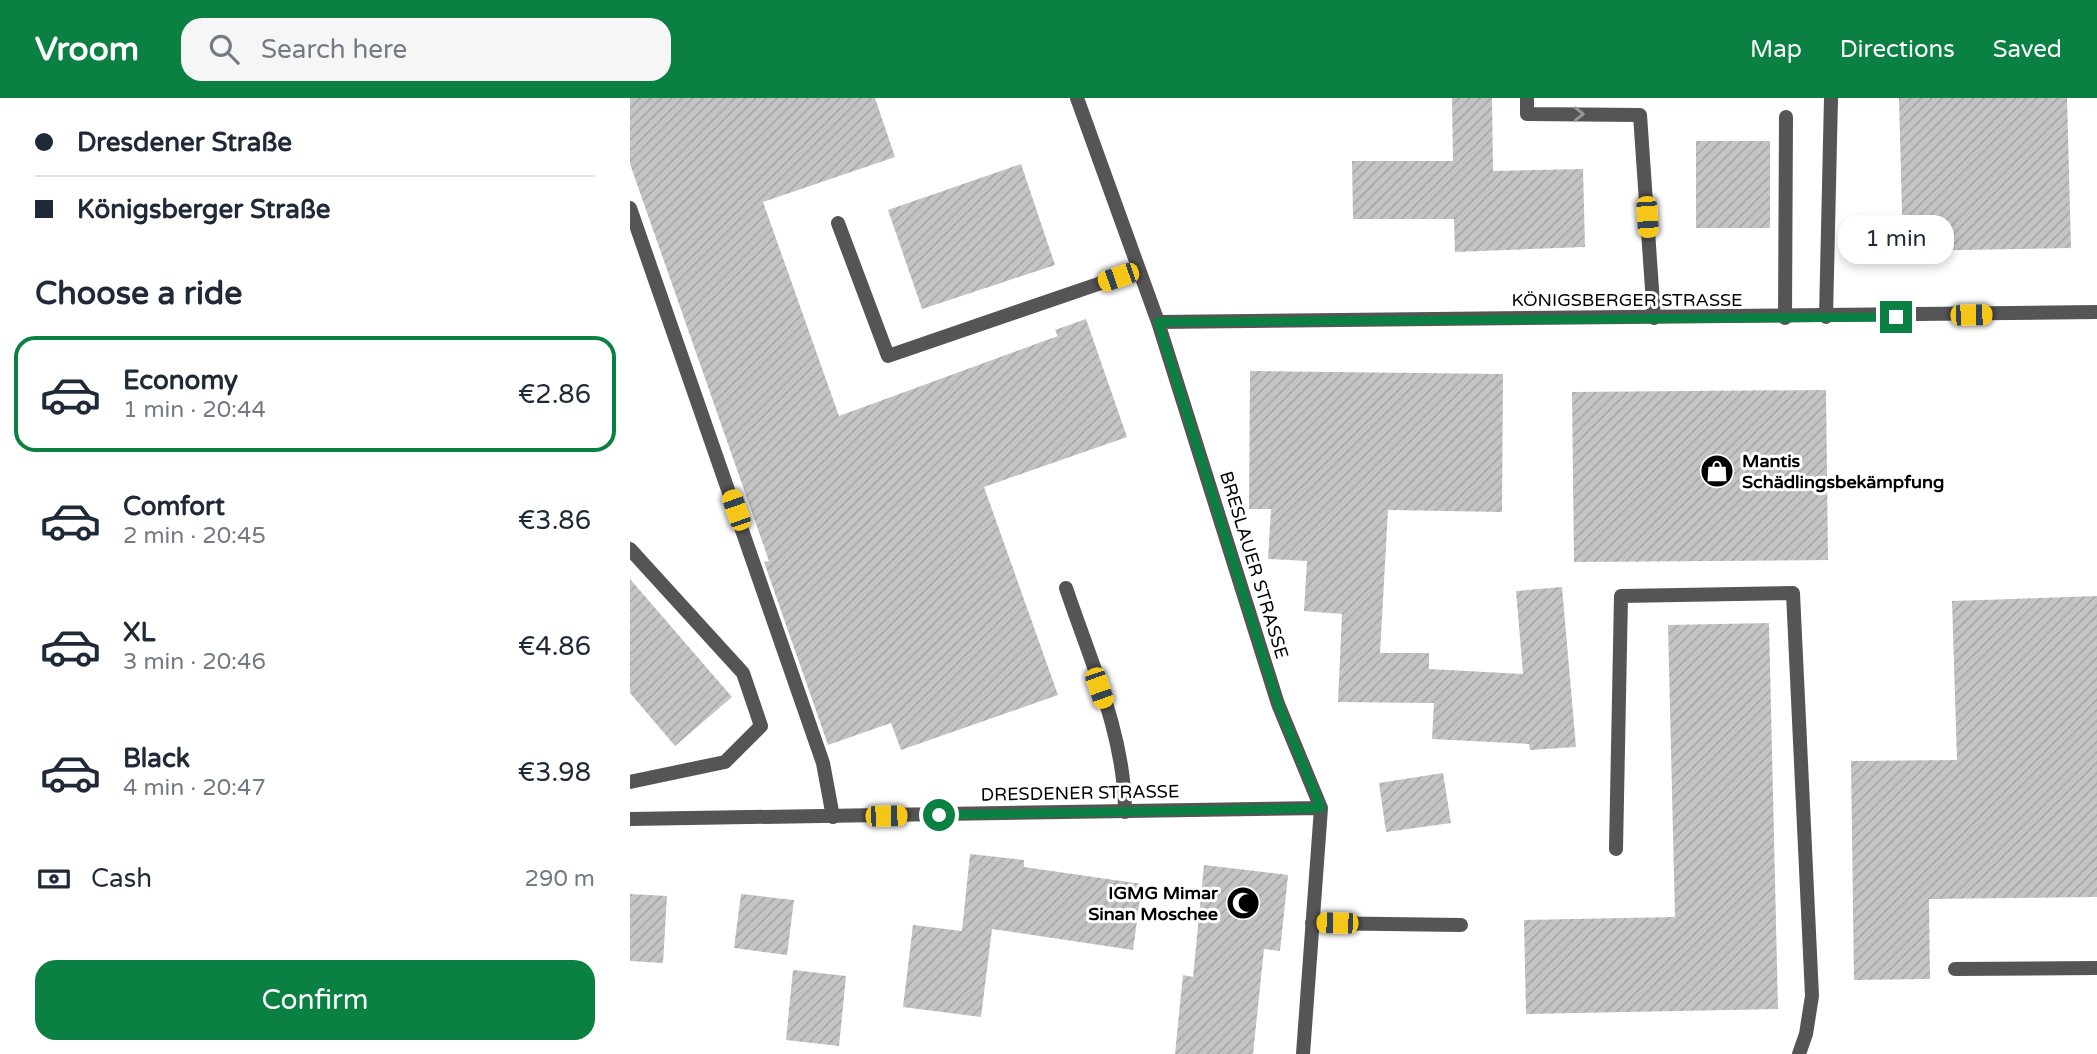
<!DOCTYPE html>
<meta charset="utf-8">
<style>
body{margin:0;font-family:"Varela Round",sans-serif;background:#f6f6f7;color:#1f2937;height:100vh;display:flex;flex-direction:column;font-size:26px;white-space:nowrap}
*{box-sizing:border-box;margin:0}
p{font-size:23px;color:#747a83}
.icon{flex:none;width:38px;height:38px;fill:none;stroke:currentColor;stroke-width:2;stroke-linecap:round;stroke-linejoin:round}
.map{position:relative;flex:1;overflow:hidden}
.drawer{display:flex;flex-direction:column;background:#fff;width:630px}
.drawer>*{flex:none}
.top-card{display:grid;align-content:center;height:154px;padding:0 35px;background:#fff}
.end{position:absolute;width:32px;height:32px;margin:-16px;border:9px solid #0b8043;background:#fff;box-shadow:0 0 0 4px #fff}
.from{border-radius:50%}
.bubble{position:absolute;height:49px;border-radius:21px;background:#fff;box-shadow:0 4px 10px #0003;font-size:23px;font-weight:600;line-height:49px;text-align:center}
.car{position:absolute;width:21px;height:42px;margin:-21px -10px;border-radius:9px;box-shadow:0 0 5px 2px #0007;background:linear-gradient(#f5c518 24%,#345 0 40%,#f5c518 0 76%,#345 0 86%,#f5c518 0)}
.top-card b{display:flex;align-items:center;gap:24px;height:66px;font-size:26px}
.top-card b+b{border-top:2px solid #e0e1e3}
.top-card i{width:18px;height:18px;background:#1f2937}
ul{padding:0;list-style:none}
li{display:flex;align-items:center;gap:21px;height:116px;margin:0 14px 10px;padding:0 21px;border:4px solid transparent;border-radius:21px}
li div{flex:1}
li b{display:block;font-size:26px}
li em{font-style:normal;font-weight:600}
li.active{border-color:#0b8043}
li>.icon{width:63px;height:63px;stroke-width:1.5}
h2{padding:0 35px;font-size:32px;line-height:84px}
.pay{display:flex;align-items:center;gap:18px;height:77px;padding:0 35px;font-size:26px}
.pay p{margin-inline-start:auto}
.cta{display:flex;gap:14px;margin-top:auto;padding:14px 35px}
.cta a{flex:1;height:80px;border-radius:21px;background:#0b8043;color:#fff;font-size:28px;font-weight:600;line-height:80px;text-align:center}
header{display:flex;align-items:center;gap:42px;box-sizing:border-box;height:98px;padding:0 35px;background:#0b8043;color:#fff}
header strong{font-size:33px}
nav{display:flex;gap:38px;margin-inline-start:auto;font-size:24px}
.search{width:490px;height:63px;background:#f6f6f7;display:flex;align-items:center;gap:18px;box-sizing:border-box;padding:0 24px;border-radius:21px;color:#747a83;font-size:26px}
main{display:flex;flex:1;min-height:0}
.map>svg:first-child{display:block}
.building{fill:url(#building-hatch)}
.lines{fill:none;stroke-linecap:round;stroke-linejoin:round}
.service{stroke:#555;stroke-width:14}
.minor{stroke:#555;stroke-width:14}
.oneway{stroke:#999}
.route{stroke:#0b8043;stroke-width:9}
.labels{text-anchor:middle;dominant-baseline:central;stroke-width:6;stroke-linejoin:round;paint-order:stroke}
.street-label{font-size:18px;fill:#000;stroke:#fff}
.poi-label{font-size:18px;font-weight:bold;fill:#000;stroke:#fff;text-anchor:start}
</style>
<header>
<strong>Vroom</strong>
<div class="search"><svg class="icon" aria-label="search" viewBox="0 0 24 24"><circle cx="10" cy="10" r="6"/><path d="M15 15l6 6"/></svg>Search here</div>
<nav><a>Map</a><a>Directions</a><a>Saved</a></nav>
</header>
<main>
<section class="drawer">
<div class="top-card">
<b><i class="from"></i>Dresdener Straße</b>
<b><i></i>Königsberger Straße</b>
</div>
<h2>Choose a ride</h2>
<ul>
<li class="active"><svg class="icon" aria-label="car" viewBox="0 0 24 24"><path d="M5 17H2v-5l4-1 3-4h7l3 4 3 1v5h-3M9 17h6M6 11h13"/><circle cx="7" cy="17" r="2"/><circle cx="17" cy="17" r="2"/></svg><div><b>Economy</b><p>1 min · 20:44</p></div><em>€2.86</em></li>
<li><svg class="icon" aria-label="car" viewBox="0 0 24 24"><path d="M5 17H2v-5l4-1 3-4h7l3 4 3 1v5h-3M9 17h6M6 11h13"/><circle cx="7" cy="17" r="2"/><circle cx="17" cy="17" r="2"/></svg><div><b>Comfort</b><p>2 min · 20:45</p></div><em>€3.86</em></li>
<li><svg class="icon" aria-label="car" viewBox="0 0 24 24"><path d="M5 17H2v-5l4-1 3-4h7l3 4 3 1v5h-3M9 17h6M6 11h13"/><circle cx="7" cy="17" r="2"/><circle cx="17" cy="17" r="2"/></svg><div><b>XL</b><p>3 min · 20:46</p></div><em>€4.86</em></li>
<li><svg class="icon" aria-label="car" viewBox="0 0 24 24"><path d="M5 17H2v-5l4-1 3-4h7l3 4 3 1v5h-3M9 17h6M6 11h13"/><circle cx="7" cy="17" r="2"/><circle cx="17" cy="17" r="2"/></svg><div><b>Black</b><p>4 min · 20:47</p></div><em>€3.98</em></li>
</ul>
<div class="pay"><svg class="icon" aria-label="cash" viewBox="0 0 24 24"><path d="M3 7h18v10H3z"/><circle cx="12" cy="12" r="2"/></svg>Cash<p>290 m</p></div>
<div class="cta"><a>Confirm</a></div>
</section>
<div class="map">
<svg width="1467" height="956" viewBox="0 0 1467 956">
<defs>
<pattern id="building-hatch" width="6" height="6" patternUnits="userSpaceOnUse" patternTransform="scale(1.75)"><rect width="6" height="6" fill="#c4c4c4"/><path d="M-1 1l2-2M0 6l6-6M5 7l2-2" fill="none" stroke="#a7a7a7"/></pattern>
</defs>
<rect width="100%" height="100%" fill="#fff"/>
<path class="building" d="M0,0H245L265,59L133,104L209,318L428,238L425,232L456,221L497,339L354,389L428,597L271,652L261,625L198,647L134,464L139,463L0,66Z
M822,0H862L863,73L953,71L955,149L825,154L824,121H723L722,63H823Z
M1269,0H1437L1441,150L1273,153Z
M1066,43H1140V130H1066Z
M391,66L425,167L292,211L258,112Z
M620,273L873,276L872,414L758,412L750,555H799V571L893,576L886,493L932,489L946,649L900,652L899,646L802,641L804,605L708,604L712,516L674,513L677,463L638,461L641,411H619Z
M1196,292L1198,462L944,464L942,294Z
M0,481L102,599L45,648L0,595Z
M1467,498V799L1299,801L1300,881L1224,882L1221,663L1327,662L1322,503Z
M1139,525L1148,911L896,916L894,822L1045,819L1038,527Z
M813,675L821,725L756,734L749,685Z
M340,756L394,762V769L512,786L503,852L362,831L351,919L273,909L283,827L332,833Z
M574,767L658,777L650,853L634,851L623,956H545L553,877L563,879Z
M0,796L37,798L33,865L0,863Z
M111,796L164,802L157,857L104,850Z
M163,872L216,878L209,948L156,942Z"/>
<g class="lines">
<path class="service" d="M897,0V16L1010,17L1024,220
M0,110L193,665L203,719
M208,125L258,258L509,172
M1196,219L1201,0
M1155,220L1156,19
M0,451L113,575L131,628L95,664L0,684
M436,490C460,562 495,637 495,714
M986,751L991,498L1163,495L1182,898L1176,936L1169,956
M682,825L831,827
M1325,871L1467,870"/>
<path class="minor" d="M447,0L528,224L648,606L691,710L673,956
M528,224L1467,214
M0,721L691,710"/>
</g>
<defs><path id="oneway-chevron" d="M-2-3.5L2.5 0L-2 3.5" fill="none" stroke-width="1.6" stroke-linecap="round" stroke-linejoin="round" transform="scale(1.75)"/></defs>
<use class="oneway" href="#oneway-chevron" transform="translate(949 16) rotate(1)"/>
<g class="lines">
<path class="route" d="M309,717L691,710L648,606L528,224L1266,219"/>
</g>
<defs>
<symbol id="shop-disc" viewBox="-11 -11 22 22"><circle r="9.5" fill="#000" stroke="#fff"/><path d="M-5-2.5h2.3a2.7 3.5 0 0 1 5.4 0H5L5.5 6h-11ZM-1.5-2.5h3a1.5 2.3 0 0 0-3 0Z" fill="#fff"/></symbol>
<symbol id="mosque-disc" viewBox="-11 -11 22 22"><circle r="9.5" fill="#000" stroke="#fff"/><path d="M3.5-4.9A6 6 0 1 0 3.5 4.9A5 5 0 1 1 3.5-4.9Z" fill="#fff"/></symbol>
</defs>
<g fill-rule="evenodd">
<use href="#shop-disc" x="1068" y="354" width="38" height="38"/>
<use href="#mosque-disc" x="594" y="786" width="38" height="38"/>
</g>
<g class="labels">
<g class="street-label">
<text x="997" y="202">KÖNIGSBERGER STRASSE</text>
<text transform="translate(624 467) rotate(73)">BRESLAUER STRASSE</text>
<text transform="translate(450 695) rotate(-1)">DRESDENER STRASSE</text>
</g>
<g class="poi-label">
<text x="1112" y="363">Mantis<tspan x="1112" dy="21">Schädlingsbekämpfung</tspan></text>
<text x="588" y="795" text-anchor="end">IGMG Mimar<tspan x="588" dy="21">Sinan Moschee</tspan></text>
</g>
</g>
</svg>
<i class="end from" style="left:309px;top:717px"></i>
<i class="end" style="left:1266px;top:219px"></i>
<div class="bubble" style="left:1208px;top:117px;width:116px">1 min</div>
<i class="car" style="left:1017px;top:119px;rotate:176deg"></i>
<i class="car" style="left:488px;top:179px;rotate:251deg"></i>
<i class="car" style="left:1341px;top:217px;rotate:89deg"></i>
<i class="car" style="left:106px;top:412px;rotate:341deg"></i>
<i class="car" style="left:469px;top:590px;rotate:161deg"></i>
<i class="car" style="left:256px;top:718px;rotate:89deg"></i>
<i class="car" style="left:707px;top:825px;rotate:271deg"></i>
</div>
</main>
